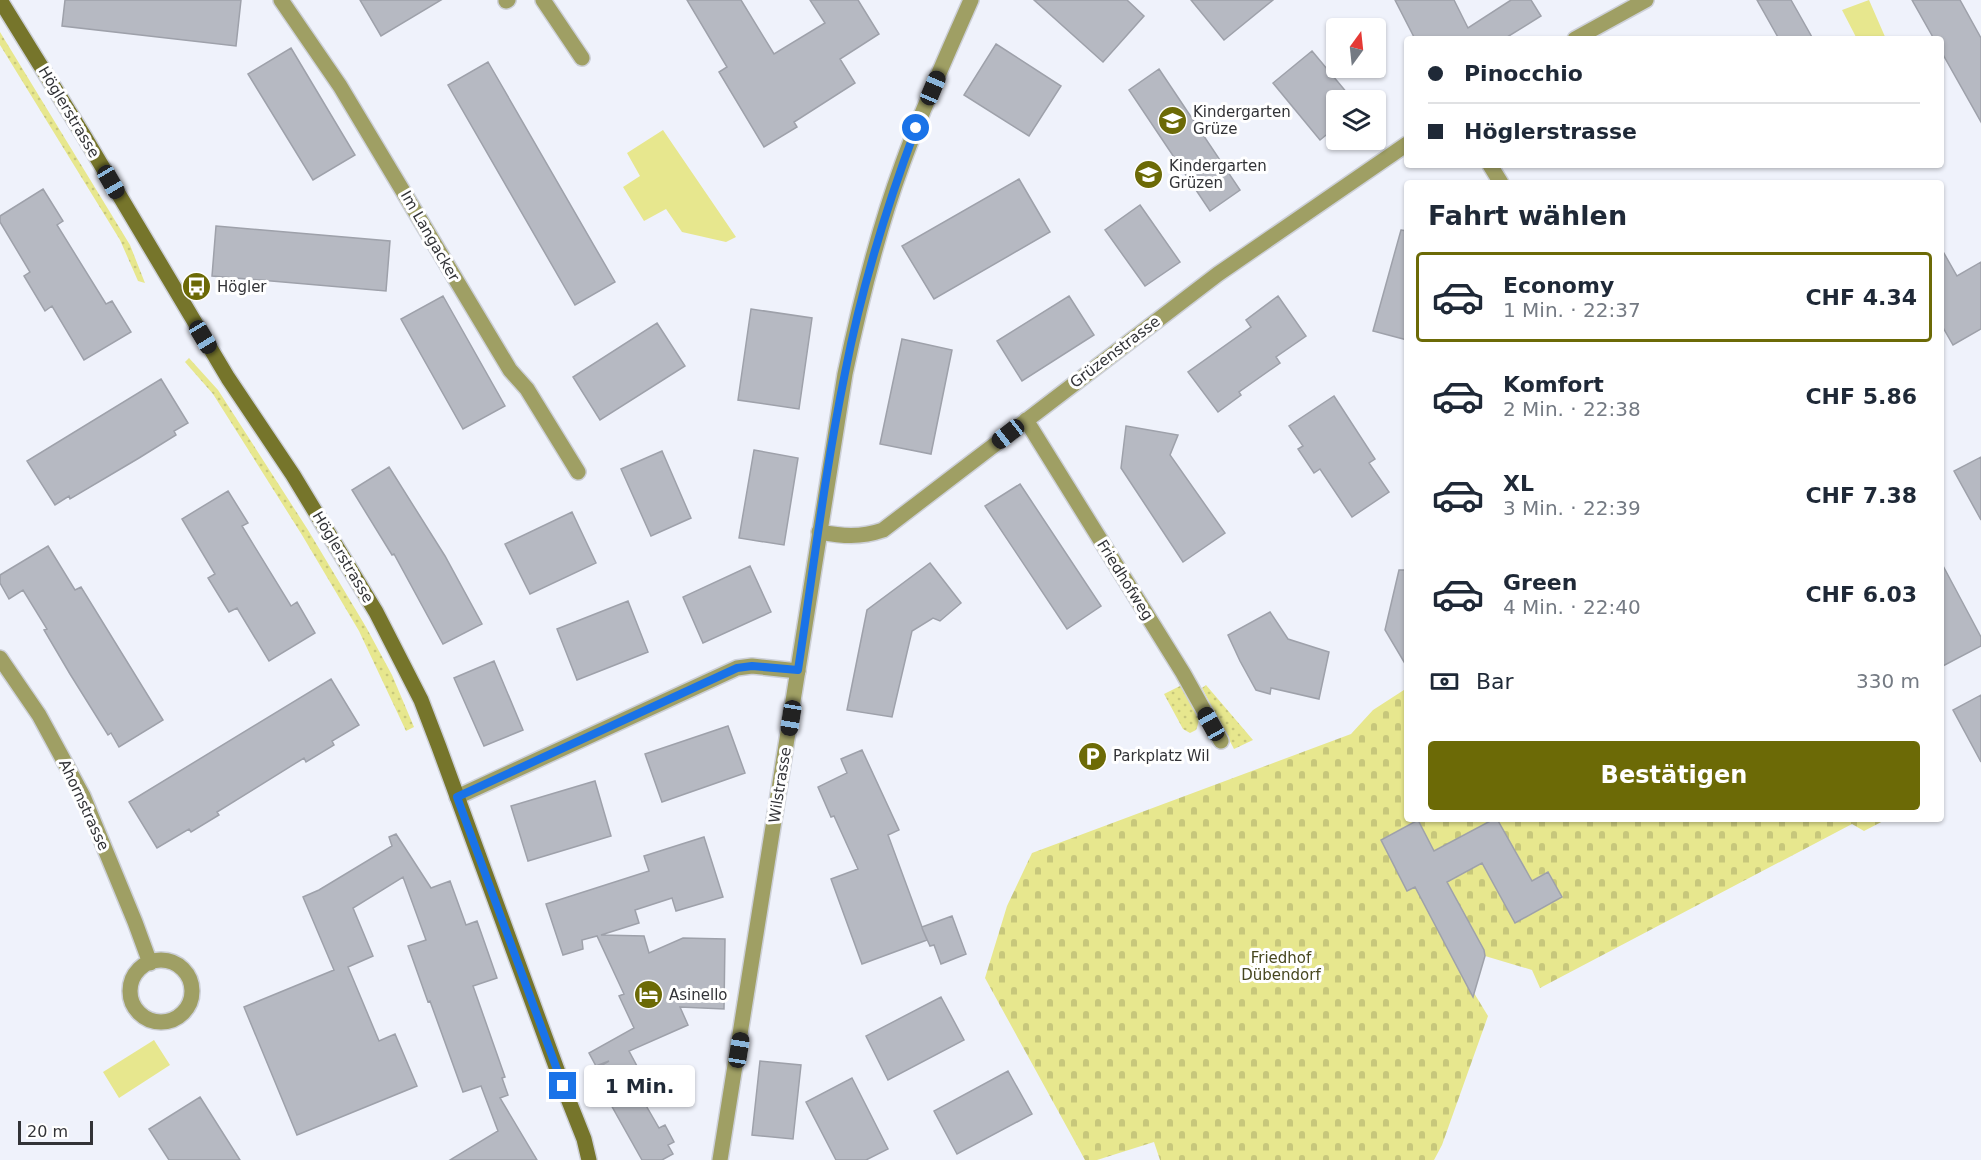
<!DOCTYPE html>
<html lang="de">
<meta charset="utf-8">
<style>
body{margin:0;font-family:"DejaVu Sans",sans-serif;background:#f2f2f3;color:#1f2937;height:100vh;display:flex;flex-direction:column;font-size:22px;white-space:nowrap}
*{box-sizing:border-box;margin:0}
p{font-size:20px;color:#747a83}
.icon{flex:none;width:33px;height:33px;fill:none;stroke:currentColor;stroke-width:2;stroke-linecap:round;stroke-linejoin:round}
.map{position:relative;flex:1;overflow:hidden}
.sheet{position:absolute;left:1404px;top:180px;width:540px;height:642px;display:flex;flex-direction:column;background:#fff;border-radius:6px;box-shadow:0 2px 4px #0004}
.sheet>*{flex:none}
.hud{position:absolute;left:1404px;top:36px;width:540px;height:132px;border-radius:6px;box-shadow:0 2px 4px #0004;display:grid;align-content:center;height:132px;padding:0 24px;background:#fff}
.needle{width:39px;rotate:15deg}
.controls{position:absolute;left:1326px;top:18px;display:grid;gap:12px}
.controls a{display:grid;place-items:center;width:60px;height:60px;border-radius:6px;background:#fff;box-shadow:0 2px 4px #0004;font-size:30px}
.scale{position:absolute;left:18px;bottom:15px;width:75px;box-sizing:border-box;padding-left:6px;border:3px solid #323337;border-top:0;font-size:16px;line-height:21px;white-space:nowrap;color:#323337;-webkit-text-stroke:4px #fff;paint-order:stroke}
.end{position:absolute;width:27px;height:27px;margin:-14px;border:8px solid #1a73e8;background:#fff;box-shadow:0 0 0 3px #fff}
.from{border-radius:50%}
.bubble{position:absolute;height:42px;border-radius:6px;background:#fff;box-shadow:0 2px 4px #0004;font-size:20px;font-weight:700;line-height:42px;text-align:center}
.car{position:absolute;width:18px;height:36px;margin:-18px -9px;border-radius:8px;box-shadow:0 0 4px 2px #0007;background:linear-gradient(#222 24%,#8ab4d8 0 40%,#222 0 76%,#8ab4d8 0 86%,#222 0)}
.hud b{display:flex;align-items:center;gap:21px;height:57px;font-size:22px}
.hud b+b{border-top:2px solid #e0e1e3}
.hud i{width:15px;height:15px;background:#1f2937}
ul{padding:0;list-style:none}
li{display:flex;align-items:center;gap:18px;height:90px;margin:0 12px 9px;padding:0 12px;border:3px solid transparent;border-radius:6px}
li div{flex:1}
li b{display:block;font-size:22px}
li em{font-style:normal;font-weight:700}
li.current{border-color:#6c6a06}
li>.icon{width:54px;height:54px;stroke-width:1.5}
h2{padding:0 24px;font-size:27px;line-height:72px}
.pay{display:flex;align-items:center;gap:15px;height:66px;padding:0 24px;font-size:22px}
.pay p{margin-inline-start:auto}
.action{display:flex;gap:12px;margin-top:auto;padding:12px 24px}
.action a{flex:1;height:69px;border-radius:6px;background:#6c6a06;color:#fff;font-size:24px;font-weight:700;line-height:69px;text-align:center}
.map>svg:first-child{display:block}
.grass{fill:url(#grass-dots)}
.cemetery{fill:url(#cemetery-stones)}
.park{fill:#e7e78e}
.building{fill:#b6b9c2;stroke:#9ea1aa;stroke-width:1.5}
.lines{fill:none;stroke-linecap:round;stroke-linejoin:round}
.minor-casing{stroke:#cdd0d8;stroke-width:18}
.tertiary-casing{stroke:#cdd0d8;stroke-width:18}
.secondary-casing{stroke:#cdd0d8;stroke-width:18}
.minor{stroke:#9f9f64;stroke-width:15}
.tertiary{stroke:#9f9f64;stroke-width:15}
.secondary{stroke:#76752b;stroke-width:15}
.route{stroke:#1a73e8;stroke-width:8}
.labels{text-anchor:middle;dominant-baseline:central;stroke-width:6;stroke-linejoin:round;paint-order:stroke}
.street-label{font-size:15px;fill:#323337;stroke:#fff}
.poi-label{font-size:15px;fill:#323337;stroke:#fff;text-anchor:start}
.park-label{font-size:15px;fill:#47471f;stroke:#fff}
</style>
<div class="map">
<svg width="1981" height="1160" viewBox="0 0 1981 1160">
<defs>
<pattern id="grass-dots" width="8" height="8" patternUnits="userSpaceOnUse" patternTransform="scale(1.5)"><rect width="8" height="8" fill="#e7e78e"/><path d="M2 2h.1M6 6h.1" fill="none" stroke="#c7c77b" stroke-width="1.8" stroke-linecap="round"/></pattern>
<pattern id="cemetery-stones" width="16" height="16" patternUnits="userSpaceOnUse" patternTransform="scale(1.5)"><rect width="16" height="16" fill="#e7e78e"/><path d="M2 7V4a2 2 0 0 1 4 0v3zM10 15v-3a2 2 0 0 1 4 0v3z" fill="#c7c77b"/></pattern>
</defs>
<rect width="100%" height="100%" fill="#eff2fb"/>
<path class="grass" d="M0,32L130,245L145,283L138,281L120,240L0,45Z
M189,358L218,390L308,530L366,627L392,675L414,727L406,731L359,631L302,535L213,394L185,362Z
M1186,683C1194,697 1203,715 1196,730L1190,733L1183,729L1164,694Z
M1206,685L1253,740L1234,749L1202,688Z"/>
<path class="cemetery" d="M1407,688V819H1887L1864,831L1852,824L1540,988L1532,970L1485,956L1474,993L1488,1016L1442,1145L1434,1160H1160L1154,1142L1097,1160H1085L985,978L1007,906L1032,853L1351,734L1373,710Z"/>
<path class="park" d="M1869,0L1886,39H1857L1842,10Z
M663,130L736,237L726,242L682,232L666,209L644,221L623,187L640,176L627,153Z
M154,1040L170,1065L119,1098L103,1072Z"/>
<path class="building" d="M65,0H241L236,46L62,26Z
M360,0H441L381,36Z
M687,0H741L774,54L825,23L810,0H858L879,34L840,59L855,83L794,122L797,127L764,147L719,72L727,67Z
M1034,0H1127L1144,16L1103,62Z
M1191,0H1273L1224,40Z
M1395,0H1454L1468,28L1511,0H1531L1541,16L1504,39H1415Z
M1757,0H1791L1813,39H1779Z
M1912,0H1960L1981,38V122L1941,51V39H1934Z
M996,44L1061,86L1029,136L964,95Z
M291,48L355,155L313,180L248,74Z
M1312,51L1353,100H1336V127L1320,140L1273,83Z
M488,62L615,282L575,305L448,85Z
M1159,69L1240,190L1210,211L1129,90Z
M1019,179L1050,232L934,299L902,246Z
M43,189L63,221L57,225L106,304L112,301L131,332L84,360L52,306L45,311L24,276L30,272L0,222V216Z
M1140,205L1180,262L1145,286L1105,230Z
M216,226L390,241L386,291L212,276Z
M1401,230L1407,231V340L1373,331Z
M1941,248L1957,276L1981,262V329L1953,345L1941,324Z
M443,296L505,406L463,429L401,319Z
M1069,296L1094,335L1022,381L997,341Z
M1278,296L1306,336L1276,357L1280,363L1239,392L1241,395L1218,412L1188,372L1251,327L1246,320Z
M751,309L812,318L799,409L738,400Z
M657,323L685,366L600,420L573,377Z
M902,339L952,350L931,454L880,444Z
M161,379L188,423L174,431L176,435L139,458L70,499L69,496L55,505L27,461Z
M1334,396L1375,459L1369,463L1389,492L1352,517L1320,469L1314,473L1298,449L1303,446L1289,426Z
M1126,426L1178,435L1170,455L1225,533L1183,562L1121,468Z
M754,450L798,458L784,545L739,538Z
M662,451L691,518L651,536L621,469Z
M1981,457V520L1954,471Z
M389,467L445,556L482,624L443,644L394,554L392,555L352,490Z
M1020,484L1101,606L1067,629L985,506Z
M228,491L248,523L242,526L291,606L297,602L315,633L269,661L237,608L229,612L208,578L215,574L182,519Z
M572,512L596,563L530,594L505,544Z
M48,546L75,590L81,587L163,720L119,747L111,733L108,735L70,674L44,630L47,629L23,590L9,599L0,583V575Z
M1941,562L1981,637V646L1941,667Z
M930,563L961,603L940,621L933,618L912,631L892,717L847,710L867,610Z
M750,566L771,612L703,643L683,597Z
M1399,570H1407V667L1385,630Z
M628,601L648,652L577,680L557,629Z
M1270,612L1288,639L1329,652L1319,699L1271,688L1270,694L1256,690L1240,661L1228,635Z
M494,661L523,730L484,746L454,678Z
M331,679L359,725L332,741L334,745L306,762L304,758L217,812L219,815L191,832L189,829L157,848L129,802Z
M1981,695V762L1953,710Z
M728,726L745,773L662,802L645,754Z
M862,750L899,830L888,835L922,927L952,916L966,954L941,964L934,945L930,946L922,928L927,940L862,964L831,879L858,869L834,816L831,817L818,787L847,773L841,759Z
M595,781L611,836L528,861L511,806Z
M1494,819H1497L1532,881L1548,872L1562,897L1515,923L1482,863L1447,882L1484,950L1485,956L1473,997L1415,887L1407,891L1381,840L1418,820L1434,851Z
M396,834L431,888L450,881L466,925L477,921L497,978L473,986L505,1077L502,1078L508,1095L500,1098L537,1160H450L498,1131L481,1086L463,1092L430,1001L428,1002L408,946L426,940L403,877L353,908L373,956L348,967L379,1041L395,1034L417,1086L297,1135L244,1007L334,970L303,897L319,890L392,846L389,837Z
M704,837L723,897L676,911L672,898L635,910L639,923L601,935L644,936L649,953L683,938L725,939L724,1009L680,1007L688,1025L629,1051L646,1083L636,1088L659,1128L665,1125L674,1142L668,1145L673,1154L662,1160H642L592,1071L609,1061L596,1066L589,1053L634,1028L619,996L624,994L597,936L582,940L583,949L563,955L546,904L649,871L644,856Z
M941,997L964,1040L888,1080L866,1036Z
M760,1061L801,1065L793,1139L752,1135Z
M1008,1071L1032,1114L957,1154L934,1111Z
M852,1078L888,1149L866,1160H836L806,1102Z
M200,1097L240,1160H169L149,1129Z"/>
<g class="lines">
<defs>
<path id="minor" d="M281,0L340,86L510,370L527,389L578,472
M543,0L582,58
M506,1L508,0
M1575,39L1646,0
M1490,165L1501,183
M1026,420L1183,673L1221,741
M819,532C842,536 860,538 883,530L1218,274L1407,144
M0,658L39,715L83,796L135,922L150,963
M457,797L737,668L752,666L798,671
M130 991a31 31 0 1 1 62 0a31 31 0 1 1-62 0Z"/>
<path id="tertiary" d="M720,1160L845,374C860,303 877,233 902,165C922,109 947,55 971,0"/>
<path id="secondary" d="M0,0L84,136L228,378L293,475L376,612L421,700L439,747L563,1086L584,1139L589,1160"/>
</defs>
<use href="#minor" class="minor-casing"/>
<use href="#tertiary" class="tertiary-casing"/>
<use href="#secondary" class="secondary-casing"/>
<use href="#minor" class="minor"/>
<use href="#tertiary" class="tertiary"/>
<use href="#secondary" class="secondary"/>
</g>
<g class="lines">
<path class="route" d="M563,1086L457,797L737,668L752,666L798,670C813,572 825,471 845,373C861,290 886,208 916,128"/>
</g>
<defs>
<symbol id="school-disc" viewBox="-11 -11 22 22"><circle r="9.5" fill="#6c6a06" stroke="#fff"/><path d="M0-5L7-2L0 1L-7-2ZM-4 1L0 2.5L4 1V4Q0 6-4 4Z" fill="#fff"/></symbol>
<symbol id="bus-disc" viewBox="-11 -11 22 22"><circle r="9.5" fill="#6c6a06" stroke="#fff"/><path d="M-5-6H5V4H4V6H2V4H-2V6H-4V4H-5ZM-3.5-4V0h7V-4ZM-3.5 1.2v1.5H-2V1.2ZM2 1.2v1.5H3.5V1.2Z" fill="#fff"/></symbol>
<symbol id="parking-disc" viewBox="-11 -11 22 22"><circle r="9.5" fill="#6c6a06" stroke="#fff"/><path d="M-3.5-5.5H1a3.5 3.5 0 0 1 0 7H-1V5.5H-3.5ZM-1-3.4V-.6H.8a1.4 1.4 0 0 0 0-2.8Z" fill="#fff"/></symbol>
<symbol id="hotel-disc" viewBox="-11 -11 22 22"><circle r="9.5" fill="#6c6a06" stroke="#fff"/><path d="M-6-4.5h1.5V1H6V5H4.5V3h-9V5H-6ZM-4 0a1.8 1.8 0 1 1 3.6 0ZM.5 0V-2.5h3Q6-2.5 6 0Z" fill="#fff"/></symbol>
</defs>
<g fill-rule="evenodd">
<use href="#school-disc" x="1156" y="104" width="33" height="33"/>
<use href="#school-disc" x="1132" y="158" width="33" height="33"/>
<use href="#bus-disc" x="180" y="270" width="33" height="33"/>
<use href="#parking-disc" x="1076" y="740" width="33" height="33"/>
<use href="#hotel-disc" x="632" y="978" width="33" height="33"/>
</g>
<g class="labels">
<g class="street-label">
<text transform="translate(69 112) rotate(59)">Höglerstrasse</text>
<text transform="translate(430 236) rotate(60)">Im Langacker</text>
<text transform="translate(1115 352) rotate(-37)">Grüzenstrasse</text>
<text transform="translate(343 557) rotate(59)">Höglerstrasse</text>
<text transform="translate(1125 580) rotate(58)">Friedhofweg</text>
<text transform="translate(780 785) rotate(-81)">Wilstrasse</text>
<text transform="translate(84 805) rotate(65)">Ahornstrasse</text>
</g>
<g class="poi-label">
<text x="1193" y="112">Kindergarten<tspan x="1193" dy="17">Grüze</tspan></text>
<text x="1169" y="166">Kindergarten<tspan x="1169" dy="17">Grüzen</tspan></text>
<text x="217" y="287">Högler</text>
<text x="1113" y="756">Parkplatz Wil</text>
<text x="669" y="995">Asinello</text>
</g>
<g class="park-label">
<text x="1281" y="958">Friedhof<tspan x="1281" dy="17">Dübendorf</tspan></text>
</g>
</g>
</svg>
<div class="controls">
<a><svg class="needle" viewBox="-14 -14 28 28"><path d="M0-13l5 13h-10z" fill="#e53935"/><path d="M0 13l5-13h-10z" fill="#747a83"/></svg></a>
<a><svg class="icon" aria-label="layers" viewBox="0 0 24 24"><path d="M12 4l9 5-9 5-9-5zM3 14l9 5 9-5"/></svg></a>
</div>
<div class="scale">20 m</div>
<i class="end from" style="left:916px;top:128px"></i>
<i class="end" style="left:563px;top:1086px"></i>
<div class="bubble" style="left:584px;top:1065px;width:111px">1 Min.</div>
<i class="car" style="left:933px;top:88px;rotate:23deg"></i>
<i class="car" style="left:111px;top:182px;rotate:150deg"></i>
<i class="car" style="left:203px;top:337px;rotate:149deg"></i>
<i class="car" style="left:1008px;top:434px;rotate:232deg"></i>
<i class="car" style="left:791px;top:718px;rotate:189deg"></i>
<i class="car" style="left:1211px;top:724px;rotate:331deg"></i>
<i class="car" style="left:739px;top:1050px;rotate:9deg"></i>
<div class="hud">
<b><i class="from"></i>Pinocchio</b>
<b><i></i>Höglerstrasse</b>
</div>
<section class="sheet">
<h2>Fahrt wählen</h2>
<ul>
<li class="current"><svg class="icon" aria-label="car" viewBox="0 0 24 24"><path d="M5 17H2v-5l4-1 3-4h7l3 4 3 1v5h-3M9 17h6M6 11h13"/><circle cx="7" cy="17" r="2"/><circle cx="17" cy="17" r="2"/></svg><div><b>Economy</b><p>1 Min. · 22:37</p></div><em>CHF 4.34</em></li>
<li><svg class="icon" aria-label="car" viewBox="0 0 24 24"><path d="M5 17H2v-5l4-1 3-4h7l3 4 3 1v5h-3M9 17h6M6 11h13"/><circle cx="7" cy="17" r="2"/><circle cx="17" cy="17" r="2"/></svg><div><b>Komfort</b><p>2 Min. · 22:38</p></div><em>CHF 5.86</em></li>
<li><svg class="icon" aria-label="car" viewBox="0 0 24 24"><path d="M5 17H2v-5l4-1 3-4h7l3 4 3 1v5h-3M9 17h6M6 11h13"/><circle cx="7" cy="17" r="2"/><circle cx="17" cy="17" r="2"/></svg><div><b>XL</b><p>3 Min. · 22:39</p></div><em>CHF 7.38</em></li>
<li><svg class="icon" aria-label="car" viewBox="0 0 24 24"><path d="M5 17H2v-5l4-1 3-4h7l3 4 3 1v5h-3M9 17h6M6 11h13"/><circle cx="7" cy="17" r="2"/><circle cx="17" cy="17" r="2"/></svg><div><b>Green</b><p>4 Min. · 22:40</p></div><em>CHF 6.03</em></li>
</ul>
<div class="pay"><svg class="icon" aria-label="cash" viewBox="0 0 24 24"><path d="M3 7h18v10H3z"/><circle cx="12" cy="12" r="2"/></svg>Bar<p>330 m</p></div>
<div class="action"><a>Bestätigen</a></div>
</section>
</div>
